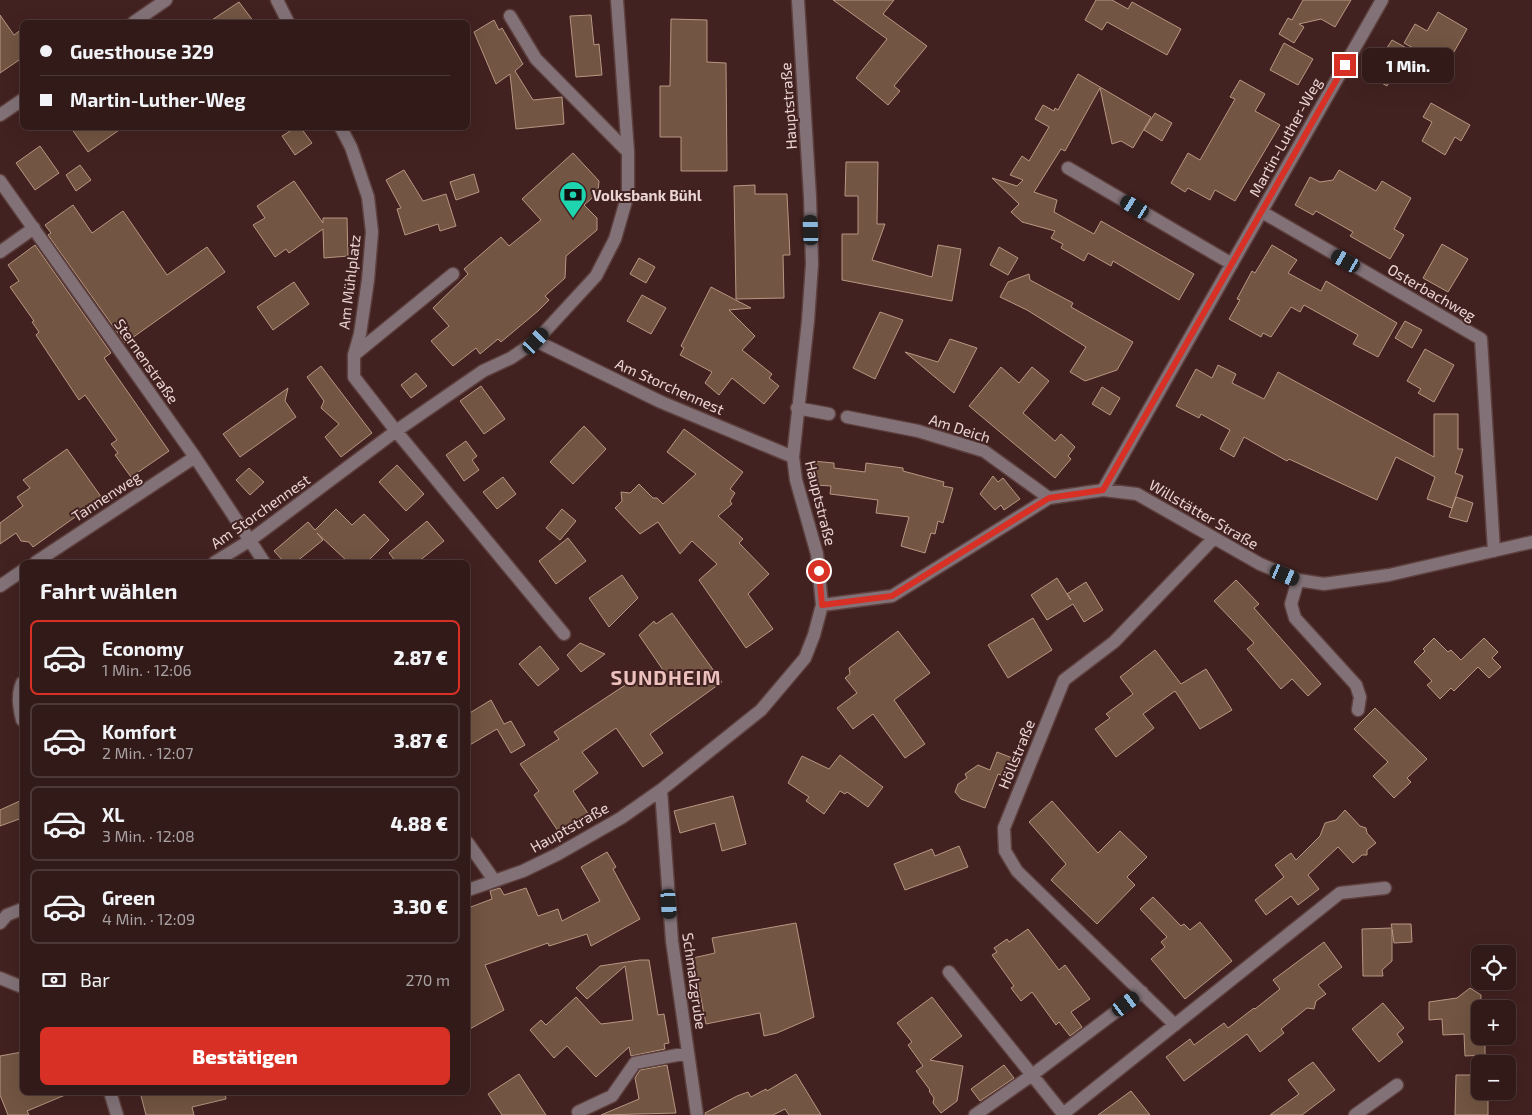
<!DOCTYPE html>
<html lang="de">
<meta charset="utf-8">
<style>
body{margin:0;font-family:"Exo 2",sans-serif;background:#3a2322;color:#f1f3f6;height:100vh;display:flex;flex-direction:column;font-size:19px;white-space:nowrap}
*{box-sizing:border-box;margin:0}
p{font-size:16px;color:#a8a1a2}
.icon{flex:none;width:28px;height:28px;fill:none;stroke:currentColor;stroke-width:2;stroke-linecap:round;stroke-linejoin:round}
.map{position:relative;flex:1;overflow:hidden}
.side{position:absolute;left:20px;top:560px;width:450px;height:535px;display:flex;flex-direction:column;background:#321a19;border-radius:8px;box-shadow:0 5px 20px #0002,0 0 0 1px #4d3838}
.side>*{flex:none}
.hud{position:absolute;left:20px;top:20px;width:450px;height:110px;border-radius:8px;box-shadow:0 5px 20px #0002,0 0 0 1px #4d3838;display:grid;align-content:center;height:110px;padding:0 20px;background:#321a19}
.buttons{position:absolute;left:1471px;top:945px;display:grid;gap:10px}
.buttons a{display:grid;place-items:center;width:45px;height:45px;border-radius:8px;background:#321a19;box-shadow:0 5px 20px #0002,0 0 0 1px #4d3838;font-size:25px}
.end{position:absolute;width:22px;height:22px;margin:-11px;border:6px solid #d93025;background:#fff;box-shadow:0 0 0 2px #fff}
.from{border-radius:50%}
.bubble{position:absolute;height:35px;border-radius:8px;background:#321a19;box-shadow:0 5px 20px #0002,0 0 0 1px #4d3838;font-size:16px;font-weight:800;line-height:35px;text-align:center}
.car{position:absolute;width:15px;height:30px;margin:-15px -8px;border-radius:6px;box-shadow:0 0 4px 1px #0007;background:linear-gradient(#222 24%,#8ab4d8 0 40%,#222 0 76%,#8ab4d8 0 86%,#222 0)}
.hud b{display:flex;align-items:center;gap:18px;height:48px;font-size:19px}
.hud b+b{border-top:1px solid #4d3838}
.hud i{width:12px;height:12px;background:#f1f3f6}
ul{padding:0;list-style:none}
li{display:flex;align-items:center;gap:15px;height:75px;margin:0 10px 8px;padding:0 10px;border:2px solid #4d3838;border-radius:8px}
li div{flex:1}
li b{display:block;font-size:19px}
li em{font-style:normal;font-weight:800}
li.current{border-color:#d93025}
li>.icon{width:45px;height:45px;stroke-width:1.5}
h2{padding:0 20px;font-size:22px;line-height:60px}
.pay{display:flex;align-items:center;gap:12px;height:55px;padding:0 20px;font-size:19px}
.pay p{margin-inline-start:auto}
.button{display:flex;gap:10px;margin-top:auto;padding:10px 20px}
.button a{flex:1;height:58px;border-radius:8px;background:#d93025;color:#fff;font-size:20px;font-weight:800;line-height:58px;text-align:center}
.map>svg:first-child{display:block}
.building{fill:#725542;stroke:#b79782}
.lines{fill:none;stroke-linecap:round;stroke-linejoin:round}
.minor-casing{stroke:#5d3f3d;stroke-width:15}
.minor{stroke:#827278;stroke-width:12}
.route{stroke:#d93025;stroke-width:6}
.labels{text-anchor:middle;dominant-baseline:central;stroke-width:4;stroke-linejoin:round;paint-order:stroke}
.street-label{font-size:15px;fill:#ead5d3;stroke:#422221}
.poi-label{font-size:15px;font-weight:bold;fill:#ead5d3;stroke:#422221;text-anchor:start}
.district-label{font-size:20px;font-weight:bold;letter-spacing:1px;fill:#ecc1be;stroke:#422221}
</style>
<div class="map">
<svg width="1532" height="1115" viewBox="0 0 1532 1115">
<rect width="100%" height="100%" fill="#422221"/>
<path class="building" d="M833,0H894L883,14L927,46L894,86L900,91L888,105L856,78L887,39Z
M1096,0H1112L1128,9L1132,2L1181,29L1167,55L1107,22L1102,30L1085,20Z
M1303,0H1351L1335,27L1321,19L1299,24L1304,27L1294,43L1279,34L1288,18L1292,20Z
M239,2L254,22H209Z
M1438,12L1467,29L1446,66L1404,43L1415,24L1427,31Z
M0,15L14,35L22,29V58L0,73Z
M591,15L594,45L599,44L602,75L576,77L570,16Z
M671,19L707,20V62L726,63L727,171H681V137H660V86H670Z
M494,20L499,30L502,28L523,64L515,71L533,100L562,97L564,124L516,129L510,74L496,84L474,32Z
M1392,40L1412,51L1401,71L1397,68L1387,86L1369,76Z
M1284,43L1313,59L1298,85L1270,70Z
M1078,74L1151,117L1133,148L1121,141L1112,144L1100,88L1065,151L1061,149L1034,192L1057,200L1054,212L1094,234L1101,221L1194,274L1179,300L1113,261L1111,266L1088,253L1084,261L1061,248L1063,244L1051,238L1055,231L1022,222L1011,212L1019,204L992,178L1017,186L1023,180L1010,175L1022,156L1029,161L1049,127L1035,119L1043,105L1054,111L1055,108L1058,110Z
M1240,80L1265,94L1255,111L1280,125L1235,201L1215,190L1210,200L1188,188L1185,192L1171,183L1188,153L1200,160L1235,99L1230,97Z
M1431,103L1470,125L1461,141L1455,137L1445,155L1422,141L1432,122L1423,117Z
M1155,113L1172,123L1162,141L1144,130Z
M71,128H122L88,152Z
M295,128H301L312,143L295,155L282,136Z
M40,146L59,173L35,190L16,163Z
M573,153L599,181L598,193L584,205L597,218V230L566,256L565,278L545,296L549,300L538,311L501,342L498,339L480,354L476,348L453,366L431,341L449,326L433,308L468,274L464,269L501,237L509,246L541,220L522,199Z
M846,162H878L877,224H885L872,260L932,277L938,245L961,249L952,301L842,280V234H858V196H845Z
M80,165L91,180L76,191L66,175Z
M404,170L423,201L446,194L456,226L440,231L438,224L405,235L397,209L401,208L386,180Z
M1339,170L1376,191L1382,181L1411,198L1394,229L1404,235L1390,259L1350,236L1353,232L1316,211L1313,215L1295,205L1310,177L1320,182L1333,180Z
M474,174L479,192L456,200L450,182Z
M294,181L323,223V218H347L348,256L324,258L323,229L289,253L286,249L275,257L253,225L265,218L257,206Z
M755,185V194H787L790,255H783L784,298L736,299L734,186Z
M73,205L92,233L123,211L167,275L207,247L225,272L125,343L48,235L51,233L45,225Z
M1442,244L1468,259L1448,292L1423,278Z
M35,245L111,353L104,358L169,451L131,477L115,455L118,453L111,444L117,440L85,395L79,400L36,335L39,332L32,322L34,321L10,287L19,281L8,265Z
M1272,245L1297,260L1288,273L1321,291L1326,281L1397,323L1378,357L1353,344L1358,335L1304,305L1300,312L1291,307L1271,337L1263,333L1261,337L1229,319L1240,300L1237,299L1252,271L1255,273Z
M999,247L1018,258L1008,275L990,265Z
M639,258L655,267L646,283L630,274Z
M1029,274L1030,280L1073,303L1071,307L1133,342L1117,370L1085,381L1070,372L1086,347L1027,310L1000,297L1008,282Z
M294,282L309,304L273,330L257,307Z
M711,287L751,308L729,310L755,336L742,350L772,374L769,378L779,386L764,404L732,378L719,395L705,383L712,372L680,355L684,348L681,346Z
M642,295L666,308L651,334L627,321Z
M880,312L903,320L875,379L853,368Z
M1405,321L1422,330L1412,348L1395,338Z
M950,339L977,348L954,393L905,352L938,362Z
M1425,349L1454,365L1434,402L1418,393L1421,389L1407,381Z
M1218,365L1236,374L1232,383L1264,399L1278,372L1434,457V414H1458V449H1463L1455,473L1463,476L1452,508L1427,499L1435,477L1396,457L1377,500L1289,459L1287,461L1244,437L1234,457L1220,449L1230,430L1201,414L1199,418L1176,406L1196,369L1212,378Z
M321,366L372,433L341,457L325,437L339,424L321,408L324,401L307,377Z
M1001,367L1019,383L1032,367L1049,381L1023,413L1055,441L1061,434L1075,447L1068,456L1071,459L1055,478L969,406Z
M416,373L427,386L411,398L401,385Z
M481,386L505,419L484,434L460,401Z
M1102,387L1120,398L1110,415L1092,404Z
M288,388L285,401L296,417L240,457L223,434Z
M584,426L606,449L573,484L550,462Z
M684,429L743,472L730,489L735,493L730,501L732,504L718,516L743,539L739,543L769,574L748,594L773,629L746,648L699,580L717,564L692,541L680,554L658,522L640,534L615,508L622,501L621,492L630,493L639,484L653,498H657L663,504L696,474L667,452Z
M466,441L477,456L472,460L479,470L464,481L446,455Z
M67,449L102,498L33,547L29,542L21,541L16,533L0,544V523L23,506L17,497L30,488L23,480Z
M812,461L834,463V468L865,472L866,463L903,468V471L944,482L943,486L953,488L943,523L938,521L935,534L931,533L925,553L901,546L909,517L876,513L878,500L830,494L831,486L815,485Z
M397,465L424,494L406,511L379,482Z
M249,468L264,482L250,495L236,480Z
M993,476L998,482L1003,478L1020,499L1004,510L1001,505L995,510L980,494Z
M503,477L516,494L497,509L483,492Z
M1456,497L1473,503L1467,522L1449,517Z
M336,509L352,525L364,514L389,540L367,562H348L317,533L323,540L296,562H284L274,551L308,522L315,530Z
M562,509L576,521L560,540L546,528Z
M427,521L444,541L418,562H396L389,553Z
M568,538L586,561L556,584L539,561Z
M622,575L638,598L609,627L589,598Z
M1057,578L1071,600L1067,594L1086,582L1103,610L1084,622L1073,604L1047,620L1031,595Z
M1236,580L1259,604L1254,608L1321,684L1308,696L1292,679L1281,689L1247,649L1254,643L1214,601Z
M672,613L722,682L650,734L663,753L643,767L616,728L582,752L598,773L573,791L589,815L560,834L534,795L539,791L520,764L559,739L554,732L645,672L674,686L639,635L654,621L656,624Z
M1033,618L1052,650L1008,678L988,645Z
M898,631L930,673L894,700L925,744L905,758L873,714L853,729L837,708L857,693L845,678L850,674L849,668Z
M1434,638L1448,652L1451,650L1461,660L1484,638L1498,652L1492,658L1501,667L1489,678L1478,667L1454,691L1451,688L1440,699L1427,685L1432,681L1414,662L1425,651L1423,649Z
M580,643L605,654L581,672L567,655Z
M540,646L559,669L538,686L519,664Z
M1155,650L1181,684L1206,669L1232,710L1200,729L1175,691L1143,714L1154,728L1116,757L1095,729L1110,718L1106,714L1133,694L1120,677Z
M491,700L504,724L511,721L525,745L511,753L497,729L468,746V714Z
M1375,708L1427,759L1407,778L1411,782L1394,798L1373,776L1388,762L1354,729Z
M997,752L1015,759L1007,777L998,774L985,808L961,799L955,792L958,784L967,778L965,774L978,765L990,770Z
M840,755L883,787L868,807L847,792L845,794L840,791L824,814L806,801L809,797L788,783L802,756L829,769Z
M733,796L746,844L722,851L715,823L680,833L674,811Z
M22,800V818L0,826V810Z
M1052,801L1098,853L1120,831L1147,857L1127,877L1135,885L1097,924L1051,880L1066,864L1029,822Z
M1345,810L1360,826L1366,828L1367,833L1376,843L1367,850V855H1362L1353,863L1338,847L1308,875L1319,889L1298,905L1291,896L1266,915L1255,900L1284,877L1275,865L1291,853L1296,860L1320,836L1325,823L1336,820Z
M959,846L968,867L905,890L894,864L932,849L935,856Z
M607,852L616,867L613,869L640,919L591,946L587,934L549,946L548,943L485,965L504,1010L468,1030V908L492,899L490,891L500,888L504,895L526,888L538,916L558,909L562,921L600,901L581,867Z
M1153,897L1181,926L1184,924L1190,930L1200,922L1232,961L1185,999L1151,959L1165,947L1161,942L1167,937L1140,909Z
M796,923L814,1017L777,1033L764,1036L760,1013L706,1024L693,958L715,953L712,938Z
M1391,924H1411L1412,942L1394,943L1392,929V961L1382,970L1383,976H1363L1362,929L1392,928Z
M1028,929L1059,970L1065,965L1090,999L1071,1012L1082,1027L1070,1036L1059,1022L1056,1025L1032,992L1021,1001L1011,988L1014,986L992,955L997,952L994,948L1007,939L1009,942Z
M1324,942L1342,967L1318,985L1326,994L1316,1001L1314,1009L1307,1008L1281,1029L1284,1033L1260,1052L1247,1034L1184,1081L1166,1057L1190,1039L1194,1045L1224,1023L1228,1028L1254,1008L1255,1009L1280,989L1273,980Z
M640,960H649L658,1015L664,1014L669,1043L664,1044L665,1049L631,1056L629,1047L596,1077L567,1046L554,1058L530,1030L541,1020L546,1025L576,997L601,1024L633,1020L625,966L587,999L576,988L600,966Z
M1470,988L1481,995L1480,1036H1485V1055L1465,1056L1464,1034L1443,1035L1442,1019L1429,1020V1002L1457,998Z
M932,997L962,1036L930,1060L963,1066L957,1101L941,1113L933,1103L934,1098L929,1091L930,1090L916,1071L923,1066L908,1045L912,1042L897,1023Z
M1383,1003L1404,1028L1397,1034L1403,1042L1379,1062L1352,1029Z
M22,1052V1092L70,1093L27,1111L29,1115H8L0,1095V1056Z
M1313,1062L1335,1090L1302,1115H1270L1299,1094L1288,1080Z
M667,1065L676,1113L601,1115L639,1099L635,1078L640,1070Z
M1004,1065L1014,1078L980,1101L971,1089Z
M519,1074L546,1115H502L488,1094Z
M796,1074L821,1115H789L785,1109L773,1115H705V1113L737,1096L748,1092L751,1097L766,1089L767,1091Z
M1456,1075H1480V1091H1488V1115H1455Z
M1131,1091L1150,1115H1098Z
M140,1092H225L226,1099L192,1107L194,1115H146Z"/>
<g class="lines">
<defs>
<path id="minor" d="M277,0L288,22
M510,16L536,59L628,152
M134,22L166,0
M0,115L22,100
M341,128L351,147L368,197L372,232L368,280L360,334L354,355V377L396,431L564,634
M1068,168L1232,264
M0,181L195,457L264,562
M1262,212L1481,339L1494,551
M0,252L34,228
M536,341L661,402L793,457
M354,355L453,274
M797,408L829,414
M847,417L918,431L984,451L1049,498
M1103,490L1382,0
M36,562L195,457
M215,562L249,541L396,431L483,371L511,358L536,341L596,276L615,239L628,194V152L617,0
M1298,580L1291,604L1295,618L1356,685L1360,697L1358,710
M0,586L22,571
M822,605L892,596L1049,498L1103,490L1137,494L1260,564L1298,580L1324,584L1389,575L1532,542
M22,683C17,695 19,707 22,720
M661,790L672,941L697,1115
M468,843L494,880
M468,890L523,871L558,854L621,818L661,790L761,710L805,658L814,635L822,605L817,554L796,480L793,457L808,321L812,264L810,197L798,0
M0,923L7,915L22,909
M949,972L1032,1075L975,1115
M0,978L22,987
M1175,1025L1017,871L1005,851L1004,828L1064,680L1114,642L1214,538
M110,1092L117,1115
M578,1112L612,1096L635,1063L688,1053
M1063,1114L1340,893L1385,888
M1064,1115L1032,1075L1142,992
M1355,1115L1397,1085"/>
</defs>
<use href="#minor" class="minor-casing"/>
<use href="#minor" class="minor"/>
</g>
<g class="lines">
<path class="route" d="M819,571L822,605L892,596L1049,498L1103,490L1345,65"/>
</g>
<defs>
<symbol id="bank-pin" viewBox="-11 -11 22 30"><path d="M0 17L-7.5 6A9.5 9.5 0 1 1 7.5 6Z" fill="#1ed5b0" stroke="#422221"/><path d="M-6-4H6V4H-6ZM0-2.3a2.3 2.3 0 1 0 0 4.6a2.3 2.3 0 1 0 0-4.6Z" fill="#111"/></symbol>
</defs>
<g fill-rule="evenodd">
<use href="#bank-pin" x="557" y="179" width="32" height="43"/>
</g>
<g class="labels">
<g class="street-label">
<text transform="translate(788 106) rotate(-94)">Hauptstraße</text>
<text transform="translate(1285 137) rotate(-61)">Martin-Luther-Weg</text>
<text transform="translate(349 282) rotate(-83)">Am Mühlplatz</text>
<text transform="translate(1432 292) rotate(30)">Osterbachweg</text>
<text transform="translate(147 361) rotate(55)">Sternenstraße</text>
<text transform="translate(670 386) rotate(24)">Am Storchennest</text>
<text transform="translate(960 428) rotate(18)">Am Deich</text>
<text transform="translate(106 496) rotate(-33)">Tannenweg</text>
<text transform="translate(821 503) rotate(76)">Hauptstraße</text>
<text transform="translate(260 511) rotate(-35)">Am Storchennest</text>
<text transform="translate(1204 514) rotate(30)">Willstätter Straße</text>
<text transform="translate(1016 754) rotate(-68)">Höllstraße</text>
<text transform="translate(569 827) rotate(-29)">Hauptstraße</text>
<text transform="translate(695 981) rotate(82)">Schmalzgrube</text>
</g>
<g class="poi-label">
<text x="592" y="195">Volksbank Bühl</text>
</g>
<g class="district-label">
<text x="666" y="677">SUNDHEIM</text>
</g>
</g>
</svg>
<div class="buttons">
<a><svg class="icon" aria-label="locate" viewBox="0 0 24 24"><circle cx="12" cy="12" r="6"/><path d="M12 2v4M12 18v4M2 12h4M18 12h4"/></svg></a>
<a>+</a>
<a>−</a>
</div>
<i class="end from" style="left:819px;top:571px"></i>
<i class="end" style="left:1345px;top:65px"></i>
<div class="bubble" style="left:1362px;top:48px;width:92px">1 Min.</div>
<i class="car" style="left:1135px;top:207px;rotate:301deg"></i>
<i class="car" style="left:811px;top:230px;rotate:358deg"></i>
<i class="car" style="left:1346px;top:261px;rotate:300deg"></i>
<i class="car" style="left:536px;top:341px;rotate:43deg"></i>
<i class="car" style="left:1285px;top:575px;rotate:113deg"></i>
<i class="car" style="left:669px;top:904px;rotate:176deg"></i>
<i class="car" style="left:1126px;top:1004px;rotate:53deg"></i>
<div class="hud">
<b><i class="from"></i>Guesthouse 329</b>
<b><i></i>Martin-Luther-Weg</b>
</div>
<section class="side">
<h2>Fahrt wählen</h2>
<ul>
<li class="current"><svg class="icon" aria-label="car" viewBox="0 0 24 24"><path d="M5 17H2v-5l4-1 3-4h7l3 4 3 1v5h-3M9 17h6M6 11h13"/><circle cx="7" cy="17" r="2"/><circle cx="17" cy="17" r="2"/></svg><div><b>Economy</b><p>1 Min. · 12:06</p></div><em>2.87 €</em></li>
<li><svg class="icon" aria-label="car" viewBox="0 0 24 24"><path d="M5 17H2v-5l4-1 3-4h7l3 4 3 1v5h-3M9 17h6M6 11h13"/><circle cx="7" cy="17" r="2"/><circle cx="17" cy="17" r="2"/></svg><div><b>Komfort</b><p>2 Min. · 12:07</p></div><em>3.87 €</em></li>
<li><svg class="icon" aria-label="car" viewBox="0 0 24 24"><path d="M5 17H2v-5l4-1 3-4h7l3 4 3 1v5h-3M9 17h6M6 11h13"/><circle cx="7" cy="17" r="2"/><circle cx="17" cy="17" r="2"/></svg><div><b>XL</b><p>3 Min. · 12:08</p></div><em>4.88 €</em></li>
<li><svg class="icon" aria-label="car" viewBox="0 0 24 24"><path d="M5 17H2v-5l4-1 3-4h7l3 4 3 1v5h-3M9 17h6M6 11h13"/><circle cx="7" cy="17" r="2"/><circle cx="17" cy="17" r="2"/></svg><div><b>Green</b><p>4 Min. · 12:09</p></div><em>3.30 €</em></li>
</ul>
<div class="pay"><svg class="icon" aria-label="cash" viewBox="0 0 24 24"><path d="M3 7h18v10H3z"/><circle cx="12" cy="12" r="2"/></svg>Bar<p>270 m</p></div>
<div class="button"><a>Bestätigen</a></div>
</section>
</div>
